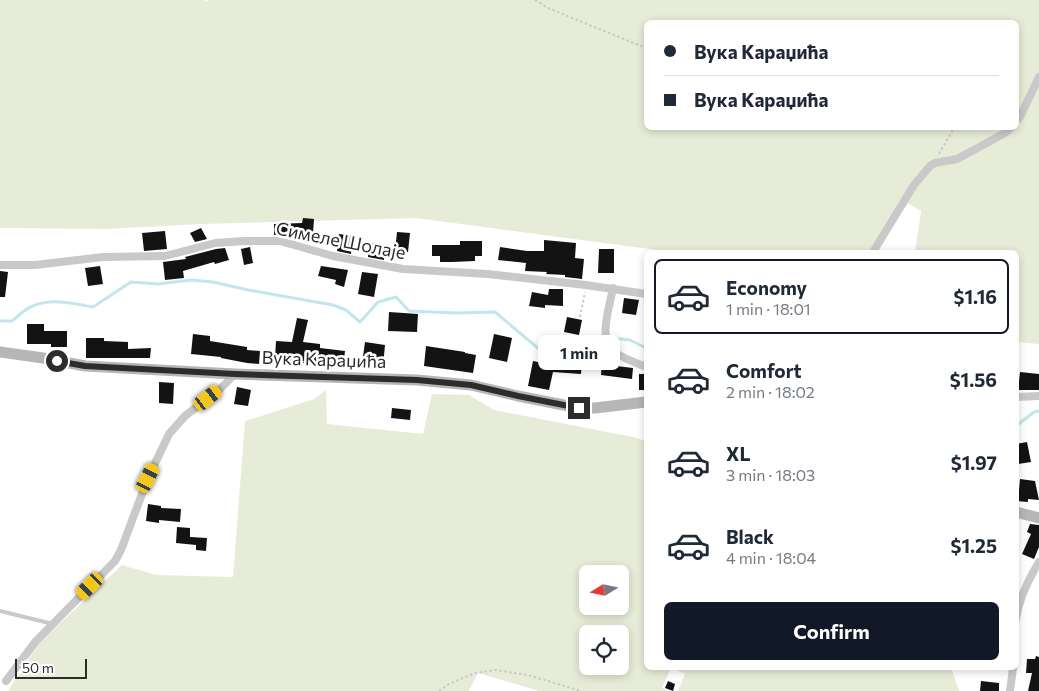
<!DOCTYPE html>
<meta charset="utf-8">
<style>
body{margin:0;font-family:Commissioner,sans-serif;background:#f6f6f7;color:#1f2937;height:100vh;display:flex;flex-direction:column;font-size:19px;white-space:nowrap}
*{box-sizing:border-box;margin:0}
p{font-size:16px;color:#747a83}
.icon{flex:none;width:28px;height:28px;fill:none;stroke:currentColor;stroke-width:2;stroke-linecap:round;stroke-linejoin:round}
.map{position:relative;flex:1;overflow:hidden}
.drawer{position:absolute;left:644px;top:250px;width:375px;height:420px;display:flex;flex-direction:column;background:#fff;border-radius:8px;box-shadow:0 2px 8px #0003}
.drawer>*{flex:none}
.top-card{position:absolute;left:644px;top:20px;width:375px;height:110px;border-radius:8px;box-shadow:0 2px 8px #0003;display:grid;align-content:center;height:110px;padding:0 20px;background:#fff}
.needle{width:32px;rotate:260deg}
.tools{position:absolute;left:579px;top:565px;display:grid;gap:10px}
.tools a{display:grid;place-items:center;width:50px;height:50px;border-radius:8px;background:#fff;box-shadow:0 2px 8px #0003;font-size:25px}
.scale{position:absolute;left:15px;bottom:12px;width:72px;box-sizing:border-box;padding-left:5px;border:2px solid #2c2c2c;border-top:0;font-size:14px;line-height:18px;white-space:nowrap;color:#2c2c2c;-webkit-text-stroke:4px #fff;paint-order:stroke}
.end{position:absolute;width:22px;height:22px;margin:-11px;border:6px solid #2c2c2c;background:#fff;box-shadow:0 0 0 2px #fff}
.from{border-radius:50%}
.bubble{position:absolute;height:35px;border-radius:8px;background:#fff;box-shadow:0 2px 8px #0003;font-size:16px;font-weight:700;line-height:35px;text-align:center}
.car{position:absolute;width:15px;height:30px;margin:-15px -8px;border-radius:6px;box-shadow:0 0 4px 1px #0007;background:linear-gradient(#f5c518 24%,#345 0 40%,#f5c518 0 76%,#345 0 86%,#f5c518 0)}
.top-card b{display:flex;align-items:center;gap:18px;height:48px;font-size:19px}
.top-card b+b{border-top:1px solid #e0e1e3}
.top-card i{width:12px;height:12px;background:#1f2937}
ul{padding:9px 0 0;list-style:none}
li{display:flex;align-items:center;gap:15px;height:75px;margin:0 10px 8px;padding:0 10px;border:2px solid transparent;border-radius:8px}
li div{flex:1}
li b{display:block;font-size:19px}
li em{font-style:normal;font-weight:700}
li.selected{border-color:#111827}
li>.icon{width:45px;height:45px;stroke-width:1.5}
.cta{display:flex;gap:10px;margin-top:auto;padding:10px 20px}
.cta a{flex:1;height:58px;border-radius:8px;background:#111827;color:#fff;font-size:20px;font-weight:700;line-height:58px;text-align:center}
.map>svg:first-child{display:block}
.green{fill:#e7ecd8;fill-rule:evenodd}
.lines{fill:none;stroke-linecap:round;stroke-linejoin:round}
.stream{stroke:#c2e6ee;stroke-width:3}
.building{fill:#131313}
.path{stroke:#c9c9c9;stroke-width:2;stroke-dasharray:2.5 2.5;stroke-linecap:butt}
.lane{stroke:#c9c9c9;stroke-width:4}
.street{stroke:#c9c9c9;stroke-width:8}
.secondary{stroke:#b6b6b6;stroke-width:11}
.route{stroke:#2c2c2c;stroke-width:6}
.labels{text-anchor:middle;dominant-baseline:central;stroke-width:5;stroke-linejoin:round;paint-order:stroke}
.street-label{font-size:18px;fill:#2c2c2c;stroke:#fff}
</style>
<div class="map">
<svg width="1039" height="691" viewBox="0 0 1039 691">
<rect width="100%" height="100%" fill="#fff"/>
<path class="green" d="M0,0H205L206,2L208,0H1039V344L1016,342V252H915L921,211L901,199L871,252H672L416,218L200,224L106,229L0,228ZM646,22H1016V128H646Z
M326,390L327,424L423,434L432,394L469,395L494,410L633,437L646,441V668H671L662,688L668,691H539L478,673L469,691H8L40,642L122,565L156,575L233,577L245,421L314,399ZM588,574H620V606H588ZM588,634H620V666H588Z
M672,668H951L959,691H678L685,674Z"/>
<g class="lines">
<path class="stream" d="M0,321H12C16,318 20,314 24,311C44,296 71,303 93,307L131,282L158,284L191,280L213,282L248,290L333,305L346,310L360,322L378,302L396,297L409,311L456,313L495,312L539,349L569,350L600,340L613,338L630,340L646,348
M1016,426L1034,412L1039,411"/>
</g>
<path class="building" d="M303,218L314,219L313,233L296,232V237L288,238L285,237V235H274V224L302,223Z
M201,228L207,239L195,242L190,233Z
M165,231L167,249L144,251L142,233Z
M397,232L410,233L408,252L395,251Z
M339,234L353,236L351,254L337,251Z
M544,240L576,243L575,258L584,259L582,279L565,277V275L546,274L547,272L525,271L526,263L498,260L500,247L527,251H544Z
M460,241H482V256H475V261L452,262H440V256H432V245H460Z
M369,243L385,245L384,260L368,257Z
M250,247L253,263L244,265L241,249Z
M225,248L229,260L215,264L214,262L183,271L184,278L165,280L163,262L186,259L185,257L216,249Z
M599,249H614V273H598Z
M100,266L103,284L88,286L85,268Z
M321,266L348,270L344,287L335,284L336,280L318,276Z
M0,271L8,272L5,297H0Z
M362,272L378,274L374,297L358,294Z
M549,289H563V306L545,305V308L529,306L532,292L548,295Z
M624,298L639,300L636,315L622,313Z
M389,312L418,314L417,332L388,331Z
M567,317L582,320L579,335L564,332Z
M297,318L308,320L303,342L320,344V348L345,351L343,367L303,363L304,361L275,358L276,341L292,342Z
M27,324H44V331H67V347H51V344H27Z
M193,334L210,336V341L247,347V350L260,351L259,364L247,363L221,358V357L191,354Z
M494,334L512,338L507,362L489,358Z
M86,338H104V341L128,342V349L151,348L150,358H86Z
M365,342L385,345L383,366L362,364Z
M426,346L465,352V353L476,355L473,373L424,366Z
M587,349L596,350L594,363L585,362Z
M562,358L582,360L581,374L553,372L549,390L528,386L533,361L561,367Z
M602,360L616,361V366L633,368L632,379L601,375Z
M1020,372L1039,374V390H1018Z
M639,374H646V390H639Z
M159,382L174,383L173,404L159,403Z
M237,387L251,390L248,406L234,404Z
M392,408L411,410L410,420L391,418Z
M1027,442L1031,462L1018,464L1016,455V444Z
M1020,479L1035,481L1039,500L1028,499V502L1016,501V489L1019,490Z
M148,504L161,506V508L181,509L180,522L159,520V523L146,521Z
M1030,524L1039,525V547L1034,559L1022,554L1031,534L1027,532Z
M177,527L190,528V537L207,538L206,551L196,550V545L176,543Z
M1036,656L1039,657V691H1028L1032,673H1026L1027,659H1035Z
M668,681L675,684L673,691L665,688Z
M981,681L999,683V691H980Z"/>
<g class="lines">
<path class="path" d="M535,0L548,8L646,48
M939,154L954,128
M580,317L585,292
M439,691L449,684L475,673L495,670L528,675L581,691"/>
<path class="lane" d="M0,611L53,624"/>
<path class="street" d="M1016,121L1020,117L1039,77
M873,252L914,185L930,166L935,163L957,159L1005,133L1011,128
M0,265H35L103,257L165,256L215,243L245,241H280L333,256L403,269L488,274L586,285L646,294
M613,288C610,305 599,336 611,349C620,358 635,362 646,367
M1016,397L1039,396
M1016,619C1019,598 1028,580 1039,562
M6,681L36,641L115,561L121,550L148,478L169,434L185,416L220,389L235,374
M1010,691L1013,668"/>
<path class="secondary" d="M0,352L43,358L85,366L235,374L417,380L471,385L518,396L579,408H595L646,402
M1016,512L1039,518"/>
</g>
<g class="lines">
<path class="route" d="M57,361L85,366L235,374L417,380L471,385L518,396L579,408"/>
</g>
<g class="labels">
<g class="street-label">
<text transform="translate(341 240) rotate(11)">Симеле Шолаје</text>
<text transform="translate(324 359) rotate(2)">Вука Караџића</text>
</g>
</g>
</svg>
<div class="tools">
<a><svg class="needle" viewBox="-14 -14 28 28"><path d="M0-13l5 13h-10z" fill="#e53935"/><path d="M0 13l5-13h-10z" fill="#747a83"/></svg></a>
<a><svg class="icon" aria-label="locate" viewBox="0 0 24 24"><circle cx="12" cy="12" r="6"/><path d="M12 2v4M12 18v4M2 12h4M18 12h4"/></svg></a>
</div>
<div class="scale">50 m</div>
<i class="end from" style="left:57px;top:361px"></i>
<i class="end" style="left:579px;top:408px"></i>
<div class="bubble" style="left:538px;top:335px;width:82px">1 min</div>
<i class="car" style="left:208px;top:398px;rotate:52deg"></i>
<i class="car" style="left:148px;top:478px;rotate:27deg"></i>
<i class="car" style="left:90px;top:586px;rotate:225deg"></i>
<div class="top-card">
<b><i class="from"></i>Вука Караџића</b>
<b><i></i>Вука Караџића</b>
</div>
<section class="drawer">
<ul>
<li class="selected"><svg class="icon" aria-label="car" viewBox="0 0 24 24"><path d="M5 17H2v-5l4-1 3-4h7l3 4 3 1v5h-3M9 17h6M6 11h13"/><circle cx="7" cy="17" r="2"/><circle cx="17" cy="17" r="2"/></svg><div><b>Economy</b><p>1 min · 18:01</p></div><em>$1.16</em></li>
<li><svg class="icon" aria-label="car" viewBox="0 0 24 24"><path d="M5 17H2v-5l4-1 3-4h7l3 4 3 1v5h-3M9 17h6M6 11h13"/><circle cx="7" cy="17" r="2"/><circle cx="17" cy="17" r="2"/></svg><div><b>Comfort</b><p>2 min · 18:02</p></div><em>$1.56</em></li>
<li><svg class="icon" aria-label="car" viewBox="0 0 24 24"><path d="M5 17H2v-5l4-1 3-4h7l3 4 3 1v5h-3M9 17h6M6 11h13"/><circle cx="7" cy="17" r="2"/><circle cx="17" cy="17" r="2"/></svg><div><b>XL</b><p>3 min · 18:03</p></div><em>$1.97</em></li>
<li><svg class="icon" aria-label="car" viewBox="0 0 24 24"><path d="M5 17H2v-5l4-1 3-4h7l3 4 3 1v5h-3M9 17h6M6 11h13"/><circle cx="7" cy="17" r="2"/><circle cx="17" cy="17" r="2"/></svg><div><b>Black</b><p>4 min · 18:04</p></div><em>$1.25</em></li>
</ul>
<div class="cta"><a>Confirm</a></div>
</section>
</div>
